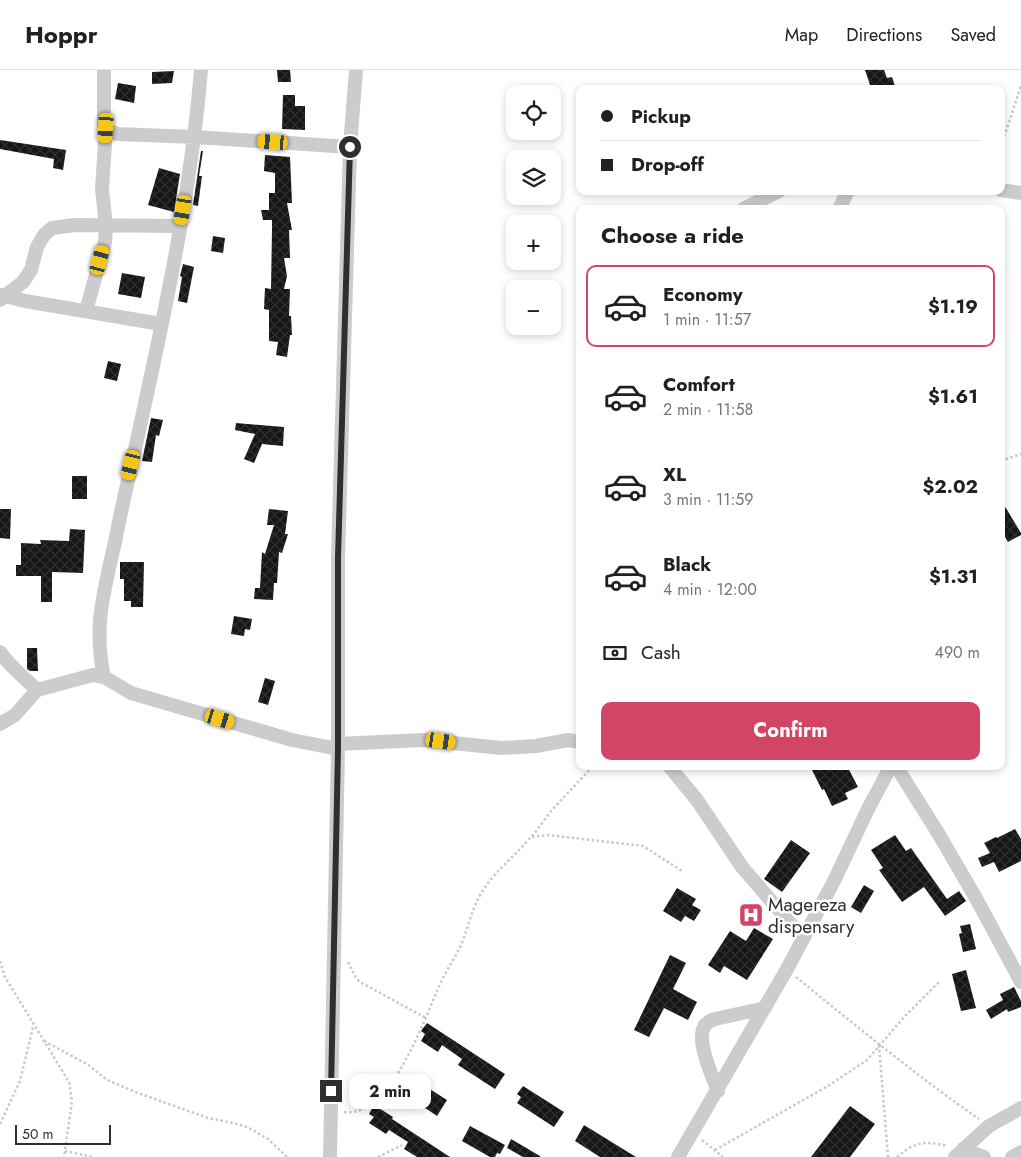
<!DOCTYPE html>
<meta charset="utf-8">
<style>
body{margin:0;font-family:Jost,sans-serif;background:#f6f6f6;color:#202124;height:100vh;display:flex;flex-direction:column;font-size:19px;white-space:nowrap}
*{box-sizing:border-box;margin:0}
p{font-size:16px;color:#757577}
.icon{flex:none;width:28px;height:28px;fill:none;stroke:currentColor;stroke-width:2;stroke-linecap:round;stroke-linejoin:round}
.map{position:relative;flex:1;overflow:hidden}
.sheet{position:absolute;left:576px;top:135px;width:429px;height:565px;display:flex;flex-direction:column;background:#fff;border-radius:10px;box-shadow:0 2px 8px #0003}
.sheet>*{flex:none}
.banner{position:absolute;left:576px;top:15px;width:429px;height:110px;border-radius:10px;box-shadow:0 2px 8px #0003;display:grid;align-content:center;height:110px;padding:0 25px;background:#fff}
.fabs{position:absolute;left:506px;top:15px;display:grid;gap:10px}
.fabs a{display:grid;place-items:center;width:55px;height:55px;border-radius:10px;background:#fff;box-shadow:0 2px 8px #0003;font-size:25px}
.scale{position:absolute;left:15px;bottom:12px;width:96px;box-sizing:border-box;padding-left:5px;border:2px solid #2f2f2f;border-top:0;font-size:14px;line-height:18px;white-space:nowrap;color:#2f2f2f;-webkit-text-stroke:4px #fff;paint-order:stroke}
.end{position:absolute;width:22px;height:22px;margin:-11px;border:6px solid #2f2f2f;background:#fff;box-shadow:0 0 0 2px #fff}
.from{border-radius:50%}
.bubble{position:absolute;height:35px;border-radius:10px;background:#fff;box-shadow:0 2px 8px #0003;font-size:16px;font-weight:700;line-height:35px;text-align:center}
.car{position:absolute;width:15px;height:30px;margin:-15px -8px;border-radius:6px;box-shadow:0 0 4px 1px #0007;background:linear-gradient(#f5c518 24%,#345 0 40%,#f5c518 0 76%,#345 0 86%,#f5c518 0)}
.banner b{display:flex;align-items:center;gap:18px;height:48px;font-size:19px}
.banner b+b{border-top:1px solid #e0e0e0}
.banner i{width:12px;height:12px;background:#202124}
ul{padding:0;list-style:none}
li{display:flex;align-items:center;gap:15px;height:82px;margin:0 10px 8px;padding:0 15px;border:2px solid transparent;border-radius:10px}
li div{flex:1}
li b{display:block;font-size:19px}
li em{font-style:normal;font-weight:700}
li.on{border-color:#d24567}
li>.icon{width:45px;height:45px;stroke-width:1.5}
h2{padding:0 25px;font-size:22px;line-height:60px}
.pay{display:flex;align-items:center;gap:12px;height:55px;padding:0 25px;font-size:19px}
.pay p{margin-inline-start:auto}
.primary-button{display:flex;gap:10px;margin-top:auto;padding:10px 25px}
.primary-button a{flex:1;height:58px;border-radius:10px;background:#d24567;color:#fff;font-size:20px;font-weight:700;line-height:58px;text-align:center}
header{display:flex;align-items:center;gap:30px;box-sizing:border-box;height:70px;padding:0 25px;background:#fff;border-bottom:1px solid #e0e0e0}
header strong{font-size:24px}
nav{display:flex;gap:28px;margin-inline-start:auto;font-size:18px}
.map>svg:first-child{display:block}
.building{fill:url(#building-cross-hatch)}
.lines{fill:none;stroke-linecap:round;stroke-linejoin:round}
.path{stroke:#c9c9c9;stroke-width:2.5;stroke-dasharray:2.5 2.5;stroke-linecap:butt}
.minor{stroke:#ccc;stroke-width:14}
.route{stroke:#2f2f2f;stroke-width:6}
.labels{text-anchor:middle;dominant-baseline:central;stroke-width:5;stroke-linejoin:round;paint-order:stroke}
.poi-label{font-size:19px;fill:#2f2f2f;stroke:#fff;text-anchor:start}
</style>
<header>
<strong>Hoppr</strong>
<nav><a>Map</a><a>Directions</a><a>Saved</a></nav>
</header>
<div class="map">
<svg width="1021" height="1087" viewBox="0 0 1021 1087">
<defs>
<pattern id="building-cross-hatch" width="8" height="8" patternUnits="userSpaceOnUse" patternTransform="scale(1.25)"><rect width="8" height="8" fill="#161616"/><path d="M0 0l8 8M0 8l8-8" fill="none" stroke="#303030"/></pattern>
</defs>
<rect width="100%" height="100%" fill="#fff"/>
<path class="building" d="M277,0H290L291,12H278Z
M865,0H884L887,8L892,7L896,19H862L870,15Z
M174,1L172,13L152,14V2Z
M118,13L136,16L134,33L115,29Z
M283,25H295V36H305V60L282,59Z
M0,70L66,80L63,100L53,98L54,89L0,79Z
M201,81H203L199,106H202L198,136L193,135Z
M265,85L290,87L292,133H287L292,160H289L290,188H284L287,206L284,219H290L289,246H291L292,265H290L287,287L276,285L278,272L269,271V240L264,239L265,218L271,219L272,159V150H263L261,140H269V123H275V103L264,101Z
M159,98L180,104L174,142L148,135Z
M213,166L225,168L223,183L211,181Z
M183,194L194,197L187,233L178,231L182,207L180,206Z
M122,203L145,207L141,228L118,224Z
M108,291L121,294L117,311L104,308Z
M151,348L163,350L159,366L156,365L152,392L142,391Z
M236,353L284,357L283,376L262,374L254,393L244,389L255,364L235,360Z
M72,406H87V429H72Z
M1001,430L1021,463V465L1008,472L1001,460Z
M0,439H11L10,469L0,468Z
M269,439L288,441L285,464H288L282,483L279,482L277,513H274L273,530L254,529L255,518H260L262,482L265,484L274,455H267Z
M70,459L85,460L83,503L52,502V532H41V506H16V495H21V473L41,474L40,470L69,471Z
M120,492H144L143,537H131V531H124V509H120Z
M234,546L252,549L250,560L245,559L244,566L231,564Z
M27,578H37L38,601H30L27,599Z
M265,608L275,611L268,635L258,632Z
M810,696H847L858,717L845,723L848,729L832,736L824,719L822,720Z
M1015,759L1021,769V791L999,802L994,792L982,797L978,788L990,783L984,773L996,767L997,768Z
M895,765L906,781L911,778L947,829L959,821L966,831L945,846L924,817L902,832L879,800L883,798L871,780Z
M791,770L810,783L782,822L764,809Z
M864,815L874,821L861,843L851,837Z
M677,818L696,829L692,835L701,840L694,851L685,846L681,852L663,841Z
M970,854L976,879L963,882L959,864L962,863L960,856Z
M754,858L773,869L747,910L724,896L720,903L708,895L730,861L746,871Z
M670,885L686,893L673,919L697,932L688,950L664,938L649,967L634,960Z
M966,900L976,938L961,941L952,904Z
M1014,917L1021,931V937L1008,942L1007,939L991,949L986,940L1003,930L1000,924Z
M427,953L505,1004L495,1019L458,995L462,989L442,975L438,982L421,971L425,964L421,961Z
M406,1004L447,1030L437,1046L400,1021L405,1015L401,1012Z
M523,1016L564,1042L554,1057L517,1033L521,1027L517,1024Z
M374,1035L393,1047L392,1049L450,1087H417L404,1079L408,1072L389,1060L386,1064L369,1053L374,1047L369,1044Z
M850,1036L875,1054L850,1087H811Z
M584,1055L636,1087H600L575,1071Z
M470,1056L505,1075L500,1084L497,1083L495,1087H490L462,1071Z
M511,1069L540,1086V1087H523L507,1078Z"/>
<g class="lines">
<path class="path" d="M1001,76L1021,16
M1001,391L1021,384
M532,767L548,765L643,776L682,801
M0,891L5,907L69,1012L72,1031L64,1087
M348,892L356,908L360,912L426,948
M796,907C856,956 916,1005 979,1049
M44,971L87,994L107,1010L138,1023L208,1048L238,1054L249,1058L268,1069L287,1087
M879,975L888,1087
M344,1042C392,1048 425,946 441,912C447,899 455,888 461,875C469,856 472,836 484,819C496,800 515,786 530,768C538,760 544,750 551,741C565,726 579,711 593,696
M0,1054L20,1011L33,957
M702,1070L723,1087
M715,1080L828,1016L867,990L905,946L940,911
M65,1081L93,1087
M378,1087L402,1075
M897,1087C915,1071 926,1071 948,1076"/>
<path class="minor" d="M104,0V54L110,61L117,64L195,67L350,77
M1001,120L1021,123
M743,139L779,121
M839,139L848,121
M1,225L25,231L161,254
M0,230L23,212L31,200L37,177L44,165L52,158L75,155L180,156
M86,241L105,172L106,156L102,119L106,58
M0,582C10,597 25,608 37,620
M104,607C93,557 104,521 115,472C122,435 131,398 139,361C165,242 191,122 201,0
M0,654L15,645L37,620L93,605L104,607L131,623L292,670L338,679
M338,674L423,670L502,678L536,676L568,670L580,672
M669,696L697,730L742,797L803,868
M896,696L938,763L977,830L1021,912
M718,1021C712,1006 695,969 705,955C708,952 712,950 715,949L765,938
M963,1079L984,1087
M330,1087L338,679V488L350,77L356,0
M678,1087L787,899L834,811L868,739L891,696
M955,1087L989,1056L1021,1038
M1012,1087L1021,1082"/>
</g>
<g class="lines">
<path class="route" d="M331,1021L338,679V488L350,77"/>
</g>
<defs>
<symbol id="hospital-square" viewBox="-11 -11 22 22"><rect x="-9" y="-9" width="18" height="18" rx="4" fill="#d24567" stroke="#fff"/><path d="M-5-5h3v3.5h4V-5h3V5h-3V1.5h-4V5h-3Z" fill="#fff"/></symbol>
</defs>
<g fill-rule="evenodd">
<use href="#hospital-square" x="737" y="831" width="28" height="28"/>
</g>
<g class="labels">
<g class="poi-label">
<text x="768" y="834">Magereza<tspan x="768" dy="22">dispensary</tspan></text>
</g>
</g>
</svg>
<div class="fabs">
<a><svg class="icon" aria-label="locate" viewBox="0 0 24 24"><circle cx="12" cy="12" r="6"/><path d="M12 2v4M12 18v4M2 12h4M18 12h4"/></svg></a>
<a><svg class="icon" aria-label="layers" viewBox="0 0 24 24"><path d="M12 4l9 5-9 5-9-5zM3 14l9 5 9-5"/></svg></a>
<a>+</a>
<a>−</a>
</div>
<div class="scale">50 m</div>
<i class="end from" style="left:350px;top:77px"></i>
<i class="end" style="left:331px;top:1021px"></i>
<div class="bubble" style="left:349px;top:1004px;width:82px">2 min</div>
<i class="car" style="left:106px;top:58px;rotate:184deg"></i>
<i class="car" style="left:273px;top:72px;rotate:274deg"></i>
<i class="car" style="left:183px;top:140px;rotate:189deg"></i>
<i class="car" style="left:100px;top:190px;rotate:15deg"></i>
<i class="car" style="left:131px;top:395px;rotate:194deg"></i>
<i class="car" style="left:220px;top:649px;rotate:107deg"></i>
<i class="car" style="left:441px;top:671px;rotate:98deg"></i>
<div class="banner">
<b><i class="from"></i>Pickup</b>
<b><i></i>Drop-off</b>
</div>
<section class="sheet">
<h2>Choose a ride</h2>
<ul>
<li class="on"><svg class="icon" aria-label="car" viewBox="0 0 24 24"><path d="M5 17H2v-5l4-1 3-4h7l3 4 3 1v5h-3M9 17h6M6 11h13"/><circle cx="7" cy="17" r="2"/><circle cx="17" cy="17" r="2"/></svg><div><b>Economy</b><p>1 min · 11:57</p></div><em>$1.19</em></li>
<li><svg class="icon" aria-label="car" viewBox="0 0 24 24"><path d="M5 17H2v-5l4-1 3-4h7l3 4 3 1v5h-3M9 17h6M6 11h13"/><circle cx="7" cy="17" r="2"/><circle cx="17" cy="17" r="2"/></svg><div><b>Comfort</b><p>2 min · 11:58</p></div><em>$1.61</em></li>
<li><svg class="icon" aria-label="car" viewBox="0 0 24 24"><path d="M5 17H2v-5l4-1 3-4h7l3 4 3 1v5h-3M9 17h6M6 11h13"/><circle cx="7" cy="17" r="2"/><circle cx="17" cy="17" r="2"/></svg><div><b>XL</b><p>3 min · 11:59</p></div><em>$2.02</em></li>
<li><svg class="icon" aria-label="car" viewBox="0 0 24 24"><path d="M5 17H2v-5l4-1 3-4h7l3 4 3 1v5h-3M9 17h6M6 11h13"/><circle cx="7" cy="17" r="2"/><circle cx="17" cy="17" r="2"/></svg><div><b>Black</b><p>4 min · 12:00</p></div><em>$1.31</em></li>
</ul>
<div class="pay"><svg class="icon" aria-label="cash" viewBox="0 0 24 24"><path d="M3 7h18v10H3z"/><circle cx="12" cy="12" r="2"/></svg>Cash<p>490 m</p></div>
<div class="primary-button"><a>Confirm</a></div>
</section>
</div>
